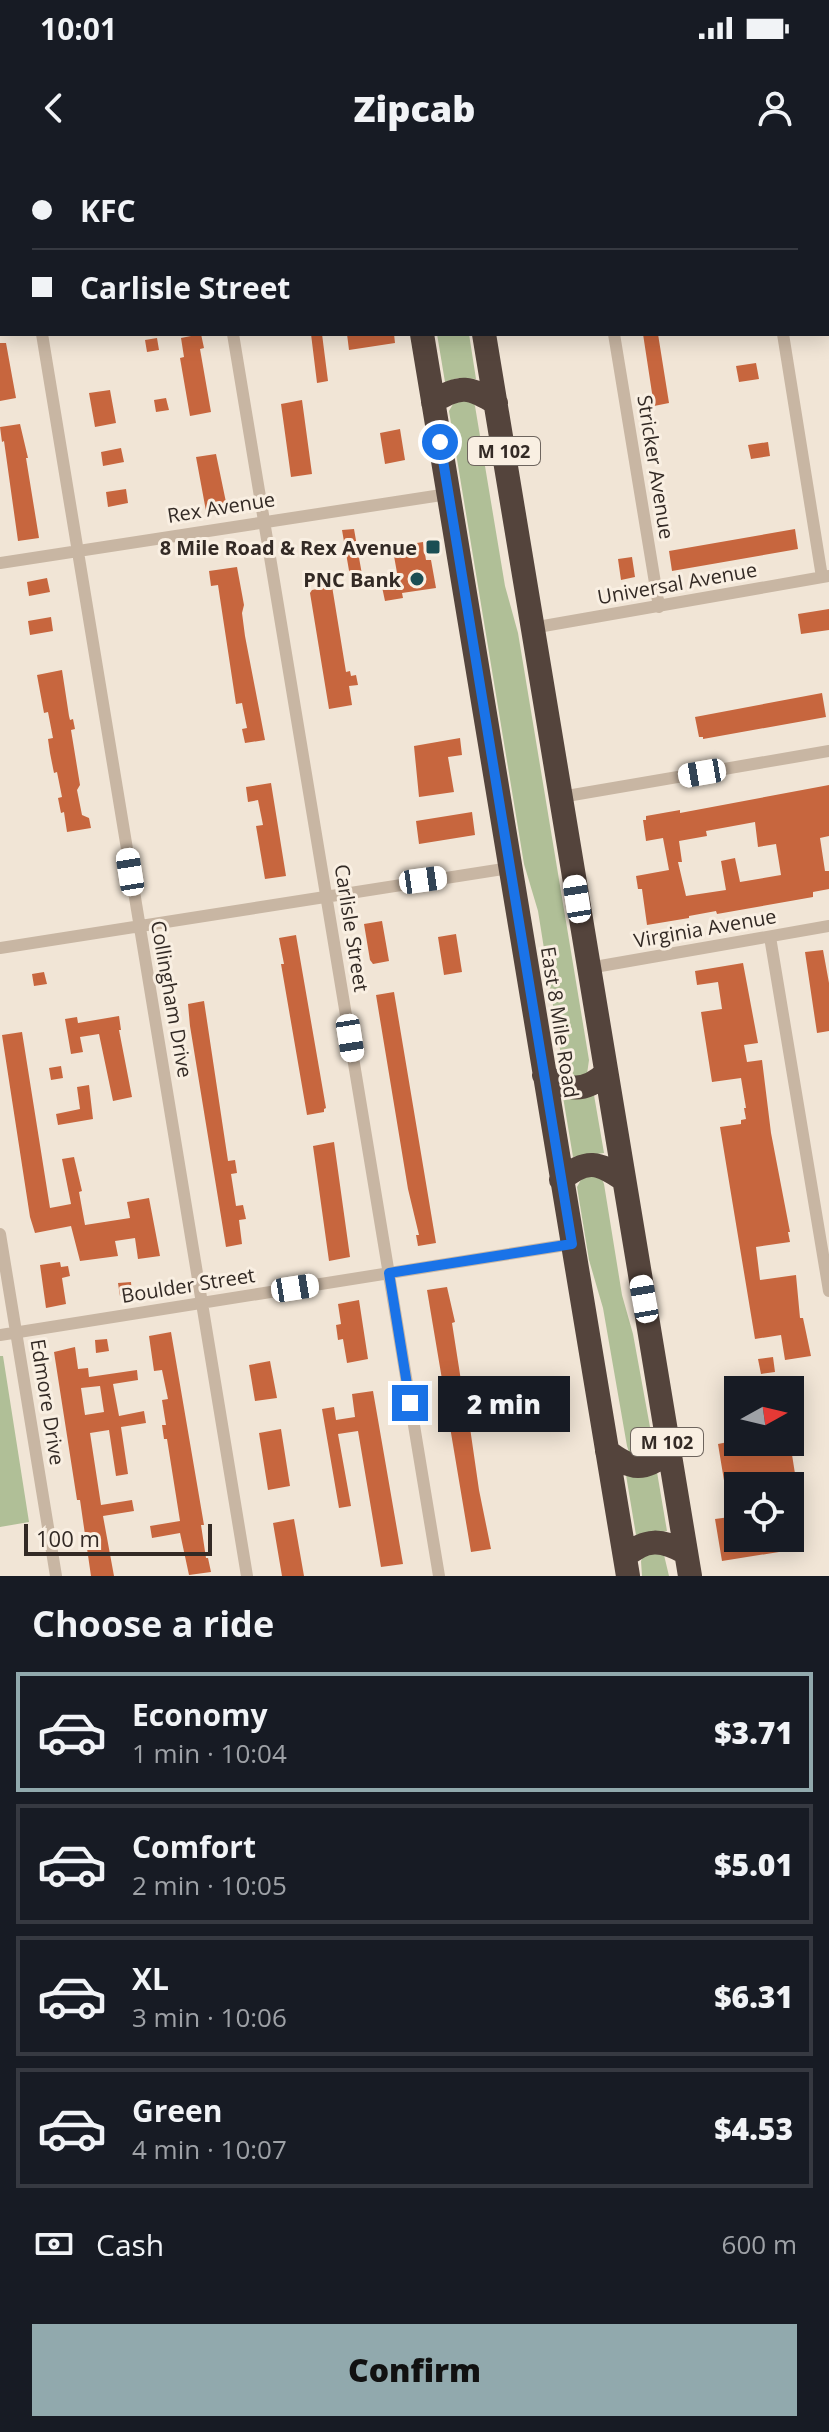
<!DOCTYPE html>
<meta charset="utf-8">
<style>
body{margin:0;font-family:"Open Sans",sans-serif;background:#20242c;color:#f1f3f6;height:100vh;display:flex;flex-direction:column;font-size:30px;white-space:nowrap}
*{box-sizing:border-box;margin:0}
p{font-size:26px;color:#9ea1a6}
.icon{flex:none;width:44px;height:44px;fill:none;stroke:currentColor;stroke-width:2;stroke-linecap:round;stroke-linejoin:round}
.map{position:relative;height:1416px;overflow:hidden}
.drawer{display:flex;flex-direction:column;background:#171b24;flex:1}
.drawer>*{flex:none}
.top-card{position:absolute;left:0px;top:0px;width:830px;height:176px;box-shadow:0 4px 20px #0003;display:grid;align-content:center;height:176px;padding:0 32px;background:#171b24}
.needle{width:52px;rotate:82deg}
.fabs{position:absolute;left:724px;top:1216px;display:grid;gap:16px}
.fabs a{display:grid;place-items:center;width:80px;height:80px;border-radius:0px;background:#171b24;box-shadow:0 4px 20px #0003;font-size:40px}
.scale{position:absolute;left:24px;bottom:20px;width:188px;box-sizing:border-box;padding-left:8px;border:4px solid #332a25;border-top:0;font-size:22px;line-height:28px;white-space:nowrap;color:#332a25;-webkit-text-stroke:6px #f9efe2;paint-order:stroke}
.end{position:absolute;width:36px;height:36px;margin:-18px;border:10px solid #1a73e8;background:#fff;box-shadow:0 0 0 4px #fff}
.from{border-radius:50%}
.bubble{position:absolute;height:56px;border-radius:0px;background:#171b24;box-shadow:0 4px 20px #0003;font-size:26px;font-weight:800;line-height:56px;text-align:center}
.car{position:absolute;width:24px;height:48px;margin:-24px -12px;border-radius:10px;box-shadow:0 0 6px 2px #0007;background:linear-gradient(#fff 24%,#345 0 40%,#fff 0 76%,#345 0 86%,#fff 0)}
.top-card b{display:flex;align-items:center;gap:28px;height:76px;font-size:30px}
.top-card b+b{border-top:2px solid #363941}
.top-card i{width:20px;height:20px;background:#f1f3f6}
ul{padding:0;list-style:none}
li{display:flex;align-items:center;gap:24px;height:120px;margin:0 16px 12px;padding:0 16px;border:4px solid #363941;border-radius:0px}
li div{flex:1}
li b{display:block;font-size:30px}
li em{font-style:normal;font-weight:800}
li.selected{border-color:#91a9ad}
li>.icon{width:72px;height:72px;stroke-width:1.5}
h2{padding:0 32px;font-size:36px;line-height:96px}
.pay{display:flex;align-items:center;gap:20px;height:88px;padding:0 32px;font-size:30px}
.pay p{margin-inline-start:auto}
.cta{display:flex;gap:16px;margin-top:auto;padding:16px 32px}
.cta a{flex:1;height:92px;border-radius:0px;background:#91a9ad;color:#111;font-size:32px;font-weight:800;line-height:92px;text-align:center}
.status{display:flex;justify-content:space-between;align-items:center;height:56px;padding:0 40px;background:#171b24;direction:ltr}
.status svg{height:22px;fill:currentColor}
header{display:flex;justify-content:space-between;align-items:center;height:104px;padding:0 32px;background:#171b24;font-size:36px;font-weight:800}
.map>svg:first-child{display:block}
.green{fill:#b0bf97}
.building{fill:#c7663e;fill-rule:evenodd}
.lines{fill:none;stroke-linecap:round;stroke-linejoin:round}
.street{stroke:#c8b6a3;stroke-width:12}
.highway{stroke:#54443c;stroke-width:24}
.route{stroke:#1a73e8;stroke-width:10}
.poi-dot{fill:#1b4e54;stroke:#f9efe2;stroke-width:3}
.labels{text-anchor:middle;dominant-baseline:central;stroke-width:6;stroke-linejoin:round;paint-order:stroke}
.shield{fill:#f9efe2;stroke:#6e655e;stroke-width:2}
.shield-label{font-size:18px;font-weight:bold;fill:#332a25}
.street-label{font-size:20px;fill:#332a25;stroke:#f9efe2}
.poi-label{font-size:20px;font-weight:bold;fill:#332a25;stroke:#f9efe2;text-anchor:end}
</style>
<div class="status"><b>10:01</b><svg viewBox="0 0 49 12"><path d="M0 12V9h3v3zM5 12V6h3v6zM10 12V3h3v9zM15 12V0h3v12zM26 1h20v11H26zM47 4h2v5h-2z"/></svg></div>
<header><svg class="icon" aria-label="back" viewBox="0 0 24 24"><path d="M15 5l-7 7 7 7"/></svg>Zipcab<svg class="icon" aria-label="person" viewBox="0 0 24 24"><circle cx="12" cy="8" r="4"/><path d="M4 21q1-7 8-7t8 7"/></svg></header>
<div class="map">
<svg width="829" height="1416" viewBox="0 0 829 1416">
<rect width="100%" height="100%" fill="#f1e5d6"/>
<path class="green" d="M437,174H469L476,219L458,218L445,222Z
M456,239L473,242L475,246L505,426L518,473L589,900L587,914L579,919L566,914L563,908L538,751L524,704L449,251Z
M594,935L604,993L573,997L563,937Z
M584,1014L602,1019L604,1024L622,1135L633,1174L652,1278V1288L642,1297L629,1292L627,1286L603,1148L589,1100L577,1027Z
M0,1196H3L29,1362L0,1367Z
M657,1312L667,1371L636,1375L626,1315Z
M645,1393L664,1395L669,1416H642L641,1401Z"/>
<path class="building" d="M201,174L204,188L200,189L211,252L190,256L180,198L184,197L181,178Z
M311,174H322L328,221L317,223Z
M347,174H394L395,183L349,190Z
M643,174H658L669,243L654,246Z
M157,178L159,190L147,192L145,180Z
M0,183H6L16,238L0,241Z
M756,203L759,219L739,222L736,206Z
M110,230L116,263L95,267L89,233Z
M166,238L169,250L156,252L154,240Z
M302,240L312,314L291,317L281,244Z
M20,264L28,298H26L39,378L18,381L4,281L2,282L0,267Z
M400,269L405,300L385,304L380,273Z
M768,282L770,296L751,299L748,285Z
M121,288L124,302L103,306L101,292Z
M216,294L227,347L206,351L196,297Z
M126,329L128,343L108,347L106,332Z
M354,369L364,426L352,428L342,370Z
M795,369L798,389L672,411L669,391Z
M423,382L426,400H431L436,428L402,433L403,438L385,441L382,427L399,424L394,396L405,394L404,385Z
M632,397L635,417L621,420L618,399Z
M237,407L244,445L242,453L245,476L265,580L245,583L242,569L247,568L242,543L236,544L218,425L211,426L209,411Z
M47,418L50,432L29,436L27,422Z
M332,426L346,512L350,511L351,516L356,515L358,525L349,526L352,545L329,549L310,433L312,430Z
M829,449V470L801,474L798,454Z
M51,457L53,471L30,475L28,461Z
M62,510L69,556L70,560L73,559L75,569L71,570L80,625L77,630L82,655L89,658L91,668L67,672L64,652L61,653L58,638L62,637L57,612L54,613L50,593L48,579L53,578L48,552L44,553L37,515Z
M822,533L826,557L703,579V577H699L695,557Z
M460,578L462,595L448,597L454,632L419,637L414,586Z
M271,623L286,716L265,719L256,666L263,665L258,640L248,642L246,627Z
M829,625V676L820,678L825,711H829V729L813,732V737L717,754L716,751L689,756V758L647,765L642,729H638L636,716L669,710L663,678L646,681L643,660H646V656L680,650V653ZM755,662L758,687L776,684L781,715L740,722L735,698L721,701L726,730L686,736L678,702H682L679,681L707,676L706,671Z
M472,652L475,675L419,684L416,661Z
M382,761L389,801L373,804L370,800L364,764Z
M456,774L462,812L444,815L438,777Z
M296,775L326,948L324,949V952L307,955L281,804H284L279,778Z
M823,790L829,823V871L817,873L805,792Z
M743,803L758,883L744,885L747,902L762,900L771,973L790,1072H788L790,1082L756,1087L760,1120L796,1115L800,1158H803L811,1196L785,1200L781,1175L755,1179L720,967L741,964V960L746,959L744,948H746L741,918L712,922L701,852L722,849L718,822L697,825L695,811Z
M44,812L47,824L34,826L32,814Z
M394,832L436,1083L418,1086L416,1075H419L408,1029L376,835Z
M204,841L228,1001L235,1000L237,1013L231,1014L236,1046L243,1045L246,1059L239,1060L242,1084L226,1087L190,866L188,844Z
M119,856L121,870H119L132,937L113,941L99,874L80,877L83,892L71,894L65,859L77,857L78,863Z
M22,872L50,1048L71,1044L62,999L74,997L82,1031L79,1032L85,1065L130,1058L127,1042L149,1038L160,1096L138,1099L135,1078L115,1081L118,1096L80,1101L71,1066L35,1073L30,1057L2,875Z
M61,906L63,918L51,920L49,908Z
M89,925L93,959L58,965L56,954L80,949L77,927Z
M334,982L350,1097L329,1101L313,986Z
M60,1102L61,1107L68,1106L70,1116L62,1118L66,1144L46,1148L40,1105Z
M131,1122L132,1134L120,1136L118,1123Z
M447,1127L455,1162L452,1163L464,1240H466L479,1330L491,1389L471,1392L427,1130Z
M359,1140L368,1199L347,1203L343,1179L338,1180L336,1165L341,1164L338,1144Z
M171,1172L204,1365H201L206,1398H208L211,1412L189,1415L180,1373L152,1378L150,1366L180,1361L167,1279H164L162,1265H166L162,1240L168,1239L162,1210L154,1211L149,1176Z
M107,1179L109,1191L96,1193L95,1180Z
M75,1187L78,1209L88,1208L89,1217L137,1210L138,1220L113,1224L119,1256L144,1251L146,1263L121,1267L128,1314L116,1316L109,1270L90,1273L101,1345L132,1340L134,1351L103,1356L114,1416H91L80,1340H77L54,1192ZM100,1226L104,1252L85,1255L81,1228Z
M773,1197L775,1212L761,1214L758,1199Z
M270,1201L277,1238L255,1241L249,1205Z
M373,1231L403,1404L381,1407L358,1271L338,1274L351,1346L339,1348L322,1249L334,1247L336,1260L355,1257L352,1234Z
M281,1269L290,1326L268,1330L259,1273Z
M738,1280L790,1282L796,1320L781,1323L777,1326H738V1378H777L779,1392L722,1401L715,1359L730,1357L718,1284Z
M294,1359L304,1416H282L273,1363Z"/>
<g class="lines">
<path class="street" d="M13,0V2
M204,0V2
M585,0L586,2
M755,0V2
M95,2L106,0
M0,18H2
M42,174L247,1416
M233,174L439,1416
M614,174L659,447
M783,174L822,417
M0,403L448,334
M532,468L829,416
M561,637L829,591
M770,777L829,1131
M0,788L510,708
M589,808L829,766
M0,1074L56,1416
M0,1175L572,1084"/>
<path class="highway" d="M394,0V2
M456,0V2
M422,174L628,1416
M484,174L690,1416
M433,242C460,224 470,227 496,243
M544,915C567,931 585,933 606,913
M561,1020C586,998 599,1002 624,1020
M607,1291C632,1310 644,1312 669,1291
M625,1397C645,1378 662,1379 686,1393"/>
</g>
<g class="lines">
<path class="route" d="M410,1243L389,1113L572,1084L440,282"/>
</g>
<g class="poi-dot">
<rect x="425" y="379" width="16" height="16" rx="4"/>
<circle cx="417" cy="419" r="8"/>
</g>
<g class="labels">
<g class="shield">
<rect x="468" y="277" width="72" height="28" rx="6"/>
<rect x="631" y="1268" width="72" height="28" rx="6"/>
</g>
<g class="shield-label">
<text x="504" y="291">M 102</text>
<text x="667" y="1282">M 102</text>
</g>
<g class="street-label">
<text transform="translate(656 307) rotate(81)">Stricker Avenue</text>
<text transform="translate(221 347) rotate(-9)">Rex Avenue</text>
<text transform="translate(677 423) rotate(-10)">Universal Avenue</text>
<text transform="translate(352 768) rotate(81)">Carlisle Street</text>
<text transform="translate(705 768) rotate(-10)">Virginia Avenue</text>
<text transform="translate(172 839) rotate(80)">Collingham Drive</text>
<text transform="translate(560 862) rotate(81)">East 8 Mile Road</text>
<text transform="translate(188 1125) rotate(-9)">Boulder Street</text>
<text transform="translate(48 1242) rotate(81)">Edmore Drive</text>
</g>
<g class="poi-label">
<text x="417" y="387">8 Mile Road &amp; Rex Avenue</text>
<text x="401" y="419">PNC Bank</text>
</g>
</g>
</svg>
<div class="fabs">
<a><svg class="needle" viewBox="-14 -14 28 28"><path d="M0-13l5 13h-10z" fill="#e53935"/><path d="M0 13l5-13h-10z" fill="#9ea1a6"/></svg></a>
<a><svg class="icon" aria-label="locate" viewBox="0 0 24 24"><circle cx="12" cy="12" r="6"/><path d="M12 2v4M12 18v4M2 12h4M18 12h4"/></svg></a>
</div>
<div class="scale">100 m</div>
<i class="end from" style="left:440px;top:282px"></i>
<i class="end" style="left:410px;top:1243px"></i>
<div class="bubble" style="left:438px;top:1216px;width:132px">2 min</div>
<i class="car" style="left:702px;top:613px;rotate:260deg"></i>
<i class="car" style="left:130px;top:712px;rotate:351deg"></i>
<i class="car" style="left:423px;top:720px;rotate:82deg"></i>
<i class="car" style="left:577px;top:739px;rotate:351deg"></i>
<i class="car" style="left:350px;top:878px;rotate:171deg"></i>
<i class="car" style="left:295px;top:1128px;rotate:81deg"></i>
<i class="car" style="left:644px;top:1139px;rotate:350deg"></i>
<div class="top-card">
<b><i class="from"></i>KFC</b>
<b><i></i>Carlisle Street</b>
</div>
</div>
<section class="drawer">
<h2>Choose a ride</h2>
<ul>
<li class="selected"><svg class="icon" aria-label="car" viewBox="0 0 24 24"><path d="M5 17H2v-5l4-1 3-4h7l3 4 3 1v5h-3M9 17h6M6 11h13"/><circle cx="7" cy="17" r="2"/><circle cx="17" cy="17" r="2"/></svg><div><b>Economy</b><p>1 min · 10:04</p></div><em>$3.71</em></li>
<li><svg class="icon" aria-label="car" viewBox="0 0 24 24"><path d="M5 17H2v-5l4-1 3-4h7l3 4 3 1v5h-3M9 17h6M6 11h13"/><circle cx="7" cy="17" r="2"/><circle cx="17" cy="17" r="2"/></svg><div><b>Comfort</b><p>2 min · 10:05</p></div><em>$5.01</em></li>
<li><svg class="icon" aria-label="car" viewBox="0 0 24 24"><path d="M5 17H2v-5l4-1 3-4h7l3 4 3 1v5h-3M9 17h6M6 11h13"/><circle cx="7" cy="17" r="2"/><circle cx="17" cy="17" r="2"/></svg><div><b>XL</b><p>3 min · 10:06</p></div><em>$6.31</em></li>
<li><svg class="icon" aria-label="car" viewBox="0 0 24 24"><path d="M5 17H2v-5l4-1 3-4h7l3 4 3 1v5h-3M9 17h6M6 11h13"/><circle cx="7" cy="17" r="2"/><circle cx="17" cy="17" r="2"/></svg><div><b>Green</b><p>4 min · 10:07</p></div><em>$4.53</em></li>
</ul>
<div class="pay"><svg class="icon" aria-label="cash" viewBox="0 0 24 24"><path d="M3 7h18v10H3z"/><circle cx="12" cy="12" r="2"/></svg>Cash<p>600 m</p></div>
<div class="cta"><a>Confirm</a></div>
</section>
